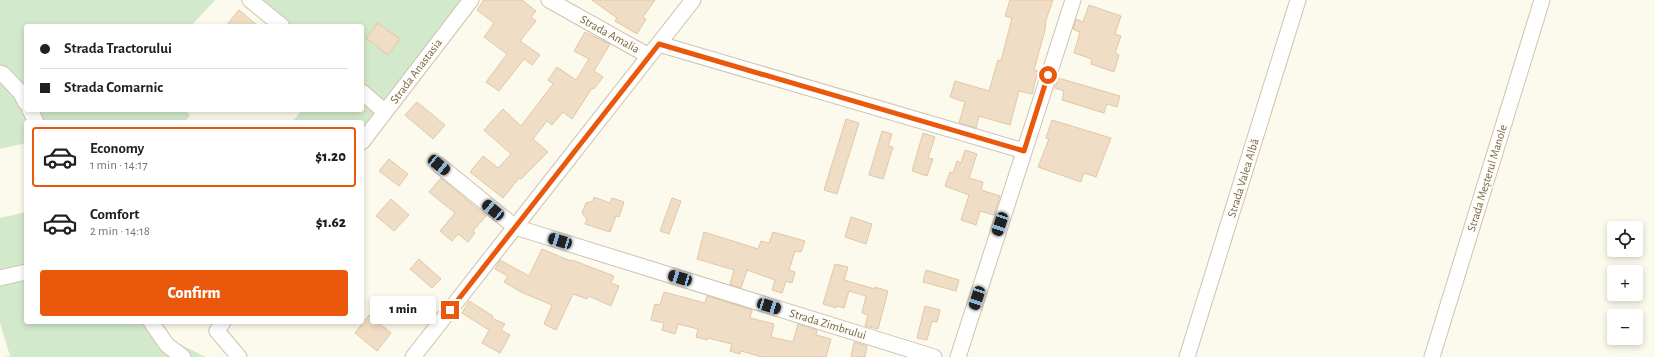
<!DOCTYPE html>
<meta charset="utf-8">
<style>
body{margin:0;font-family:"Alegreya Sans",sans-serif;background:#f2f2f2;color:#202124;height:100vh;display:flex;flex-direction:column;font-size:15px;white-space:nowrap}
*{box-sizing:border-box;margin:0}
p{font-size:13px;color:#757577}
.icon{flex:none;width:22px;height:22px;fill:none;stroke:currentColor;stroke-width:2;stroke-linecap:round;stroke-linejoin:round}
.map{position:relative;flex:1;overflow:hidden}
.drawer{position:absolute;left:24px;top:120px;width:340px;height:204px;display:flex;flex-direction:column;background:#fff;border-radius:4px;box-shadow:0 2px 6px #0003}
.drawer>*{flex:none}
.top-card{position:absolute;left:24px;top:24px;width:340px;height:88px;border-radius:4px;box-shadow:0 2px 6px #0003;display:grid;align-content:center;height:88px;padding:0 16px;background:#fff}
.tools{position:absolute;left:1607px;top:221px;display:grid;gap:8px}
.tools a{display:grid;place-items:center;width:36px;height:36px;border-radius:4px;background:#fff;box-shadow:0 2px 6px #0003;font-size:20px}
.end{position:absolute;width:18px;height:18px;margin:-9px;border:5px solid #ea580c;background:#fff;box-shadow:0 0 0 2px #fff}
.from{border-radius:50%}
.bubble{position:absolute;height:28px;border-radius:4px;background:#fff;box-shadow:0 2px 6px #0003;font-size:13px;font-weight:800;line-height:28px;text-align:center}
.car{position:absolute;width:12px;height:24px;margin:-12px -6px;border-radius:5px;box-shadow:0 0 3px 1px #0007;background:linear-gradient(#222 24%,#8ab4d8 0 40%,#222 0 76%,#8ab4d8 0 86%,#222 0)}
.top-card b{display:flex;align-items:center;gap:14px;height:38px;font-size:15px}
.top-card b+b{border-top:1px solid #e0e0e0}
.top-card i{width:10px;height:10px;background:#202124}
ul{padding:7px 0 0;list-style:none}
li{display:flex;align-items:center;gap:12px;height:60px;margin:0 8px 6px;padding:0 8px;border:2px solid transparent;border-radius:4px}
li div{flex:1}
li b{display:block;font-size:15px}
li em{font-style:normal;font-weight:800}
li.current{border-color:#ea580c}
li>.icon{width:36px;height:36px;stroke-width:1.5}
.primary-button{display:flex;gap:8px;margin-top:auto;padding:8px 16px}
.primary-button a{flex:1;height:46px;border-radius:4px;background:#ea580c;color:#fff;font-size:16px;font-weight:800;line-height:46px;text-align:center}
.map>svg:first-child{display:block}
.green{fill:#d2eacb}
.building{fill:#f0ddc5;stroke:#e2c7a7}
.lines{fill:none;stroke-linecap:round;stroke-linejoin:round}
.minor-casing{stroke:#cec3b1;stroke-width:17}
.minor{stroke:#fff;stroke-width:15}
.route{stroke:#ea580c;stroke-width:5}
.labels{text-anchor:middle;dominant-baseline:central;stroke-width:3;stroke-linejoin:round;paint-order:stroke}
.street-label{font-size:12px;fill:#77644f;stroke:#fefcf3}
</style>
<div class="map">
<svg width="1655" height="357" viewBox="0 0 1655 357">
<rect width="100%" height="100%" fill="#fcf9ed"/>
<path class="green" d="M0,0H215L191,26H26V110H185L190,115L185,122H26V143L0,149Z
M241,0H464L362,134V122H292L302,110H362V26H272Z
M26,212V322H161L175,342L206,357H4L10,356L0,323V218Z"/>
<path class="building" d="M484,0H522L536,11L531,17L536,21L520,41L540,55L532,65L524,59L499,91L486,82L507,54L484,37L494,23L477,10Z
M592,0H655L643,17L646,19L637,34L615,21L617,18Z
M1010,0H1053L1046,20L1045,30L1034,70L1038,71L1032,94L1019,91L1010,125L979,116L976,128L959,123L965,102L950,97L955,81L989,91L998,60L1001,61L1012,18L1005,16Z
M1089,5L1121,16L1115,34L1121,36L1115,53L1119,55L1114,72L1091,64L1092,59L1074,53L1080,32L1073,29L1076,19L1083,22Z
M239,10L258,26H226Z
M378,23L400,39L388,55L366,38Z
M585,32L610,44L594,71L603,77L594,89L592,88L572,119L563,112L552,125L547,121L533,139L548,152L521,179L519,178L503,198L470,172L483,156L498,168L511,154L484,130L503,109L521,126L553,84L548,80L557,67L576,80L589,59L574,51Z
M1058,78L1120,96L1117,107L1107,104L1104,113L1062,100L1064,91L1055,88Z
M417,102L445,125L433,139L405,115Z
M846,119L859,123L837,194L824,190Z
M1052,120L1111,138L1096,177L1084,173L1081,182L1038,167L1049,139L1046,138Z
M882,131L892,134L888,146L893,147L883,179L869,175Z
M923,133L935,137L928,158L933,159L927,176L912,171Z
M965,150L977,154L969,178L983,182L981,190L1000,196L994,215L980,211L976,225L961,220L969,195L945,186L950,172L953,173L957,161L961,163Z
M389,159L408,174L399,186L379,171Z
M441,178L486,216L473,231L475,233L468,242L458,234L452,241L440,231L455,213L429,192Z
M594,197L610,203L612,198L624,202L619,217L616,216L610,232L585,224L587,219L582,213L586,203L593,201Z
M672,198L681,201L669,234L660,231Z
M391,199L409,215L394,231L376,216Z
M851,217L872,224L866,244L845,237Z
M704,232L758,249L761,241L769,243L773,232L805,241L801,252L795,251L789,270L795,272L792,283L786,281L782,293L772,290L775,280L747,270L741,288L730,284L734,270L697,259Z
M542,249L571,261L572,260L614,276L611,283L619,286L611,306L589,296L587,299L573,294L556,330L544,324L552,305L521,292L504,282L508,276L495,269L500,260L529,276Z
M419,259L441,279L432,288L410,269Z
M835,264L848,267L844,280L875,289V287L888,291L878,329L865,326L868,315L862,313L866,296L849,291L844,308L837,306L836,308L823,304Z
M926,270L959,280L956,291L923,282Z
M664,292L705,303L707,296L752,310L750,318L774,324L771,337L793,342L798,324L817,330L816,335L831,339L826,357H762L741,351L740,354L730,351L732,344L708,338L707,340L696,337L698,329L678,324L675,334L662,330L664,323L651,320L655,304L660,305Z
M469,301L493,316L492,318L505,324L501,330L510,335L500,353L482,343L489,330L462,313Z
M925,306L940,310L937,322L932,321L927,340L917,338Z
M369,315L391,333L377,351L355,333Z
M854,342L867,346L865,357H851Z"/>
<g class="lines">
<defs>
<path id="minor" d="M250,0L282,26
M549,0L649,56
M659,44L1024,151
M0,73L3,74L20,92L26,103
M362,92L385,112
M30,110L36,122
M362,142L471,0
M439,165L515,227L934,357
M0,278L26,272
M151,322L167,345L183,357
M223,322L217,331L239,357
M413,357L693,0
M958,357L1073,0
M1187,357L1298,0
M1432,357L1542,0"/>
</defs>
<use href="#minor" class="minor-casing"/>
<use href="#minor" class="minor"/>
</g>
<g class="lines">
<path class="route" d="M450,310L659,44L1024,151L1048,75"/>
</g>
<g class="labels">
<g class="street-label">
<text transform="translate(610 34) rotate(29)">Strada Amalia</text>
<text transform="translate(416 71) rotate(-53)">Strada Anastasia</text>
<text transform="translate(1243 178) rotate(-73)">Strada Valea Albă</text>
<text transform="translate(1487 178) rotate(-73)">Strada Meșterul Manole</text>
<text transform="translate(828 324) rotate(17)">Strada Zimbrului</text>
</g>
</g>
</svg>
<div class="tools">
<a><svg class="icon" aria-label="locate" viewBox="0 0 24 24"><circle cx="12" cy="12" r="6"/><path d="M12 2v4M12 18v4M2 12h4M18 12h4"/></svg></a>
<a>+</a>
<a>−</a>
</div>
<i class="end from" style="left:1048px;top:75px"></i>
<i class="end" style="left:450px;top:310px"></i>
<div class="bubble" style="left:370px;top:296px;width:66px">1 min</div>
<i class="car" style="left:439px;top:165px;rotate:129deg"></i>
<i class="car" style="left:493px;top:210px;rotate:310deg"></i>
<i class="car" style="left:1000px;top:224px;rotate:198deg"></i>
<i class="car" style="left:560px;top:241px;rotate:287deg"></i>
<i class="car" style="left:680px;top:278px;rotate:287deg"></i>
<i class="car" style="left:977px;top:298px;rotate:198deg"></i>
<i class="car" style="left:769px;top:306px;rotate:107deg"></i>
<div class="top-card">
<b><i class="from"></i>Strada Tractorului</b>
<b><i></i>Strada Comarnic</b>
</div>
<section class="drawer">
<ul>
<li class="current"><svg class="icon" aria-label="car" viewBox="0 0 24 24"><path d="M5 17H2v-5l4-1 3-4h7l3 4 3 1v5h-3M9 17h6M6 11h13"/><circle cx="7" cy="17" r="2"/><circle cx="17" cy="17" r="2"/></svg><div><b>Economy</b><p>1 min · 14:17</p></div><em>$1.20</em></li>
<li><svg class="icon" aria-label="car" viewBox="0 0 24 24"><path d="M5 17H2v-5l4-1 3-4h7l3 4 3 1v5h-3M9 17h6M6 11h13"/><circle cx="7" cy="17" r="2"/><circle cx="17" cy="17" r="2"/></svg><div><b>Comfort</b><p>2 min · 14:18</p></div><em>$1.62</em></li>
</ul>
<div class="primary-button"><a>Confirm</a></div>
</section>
</div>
